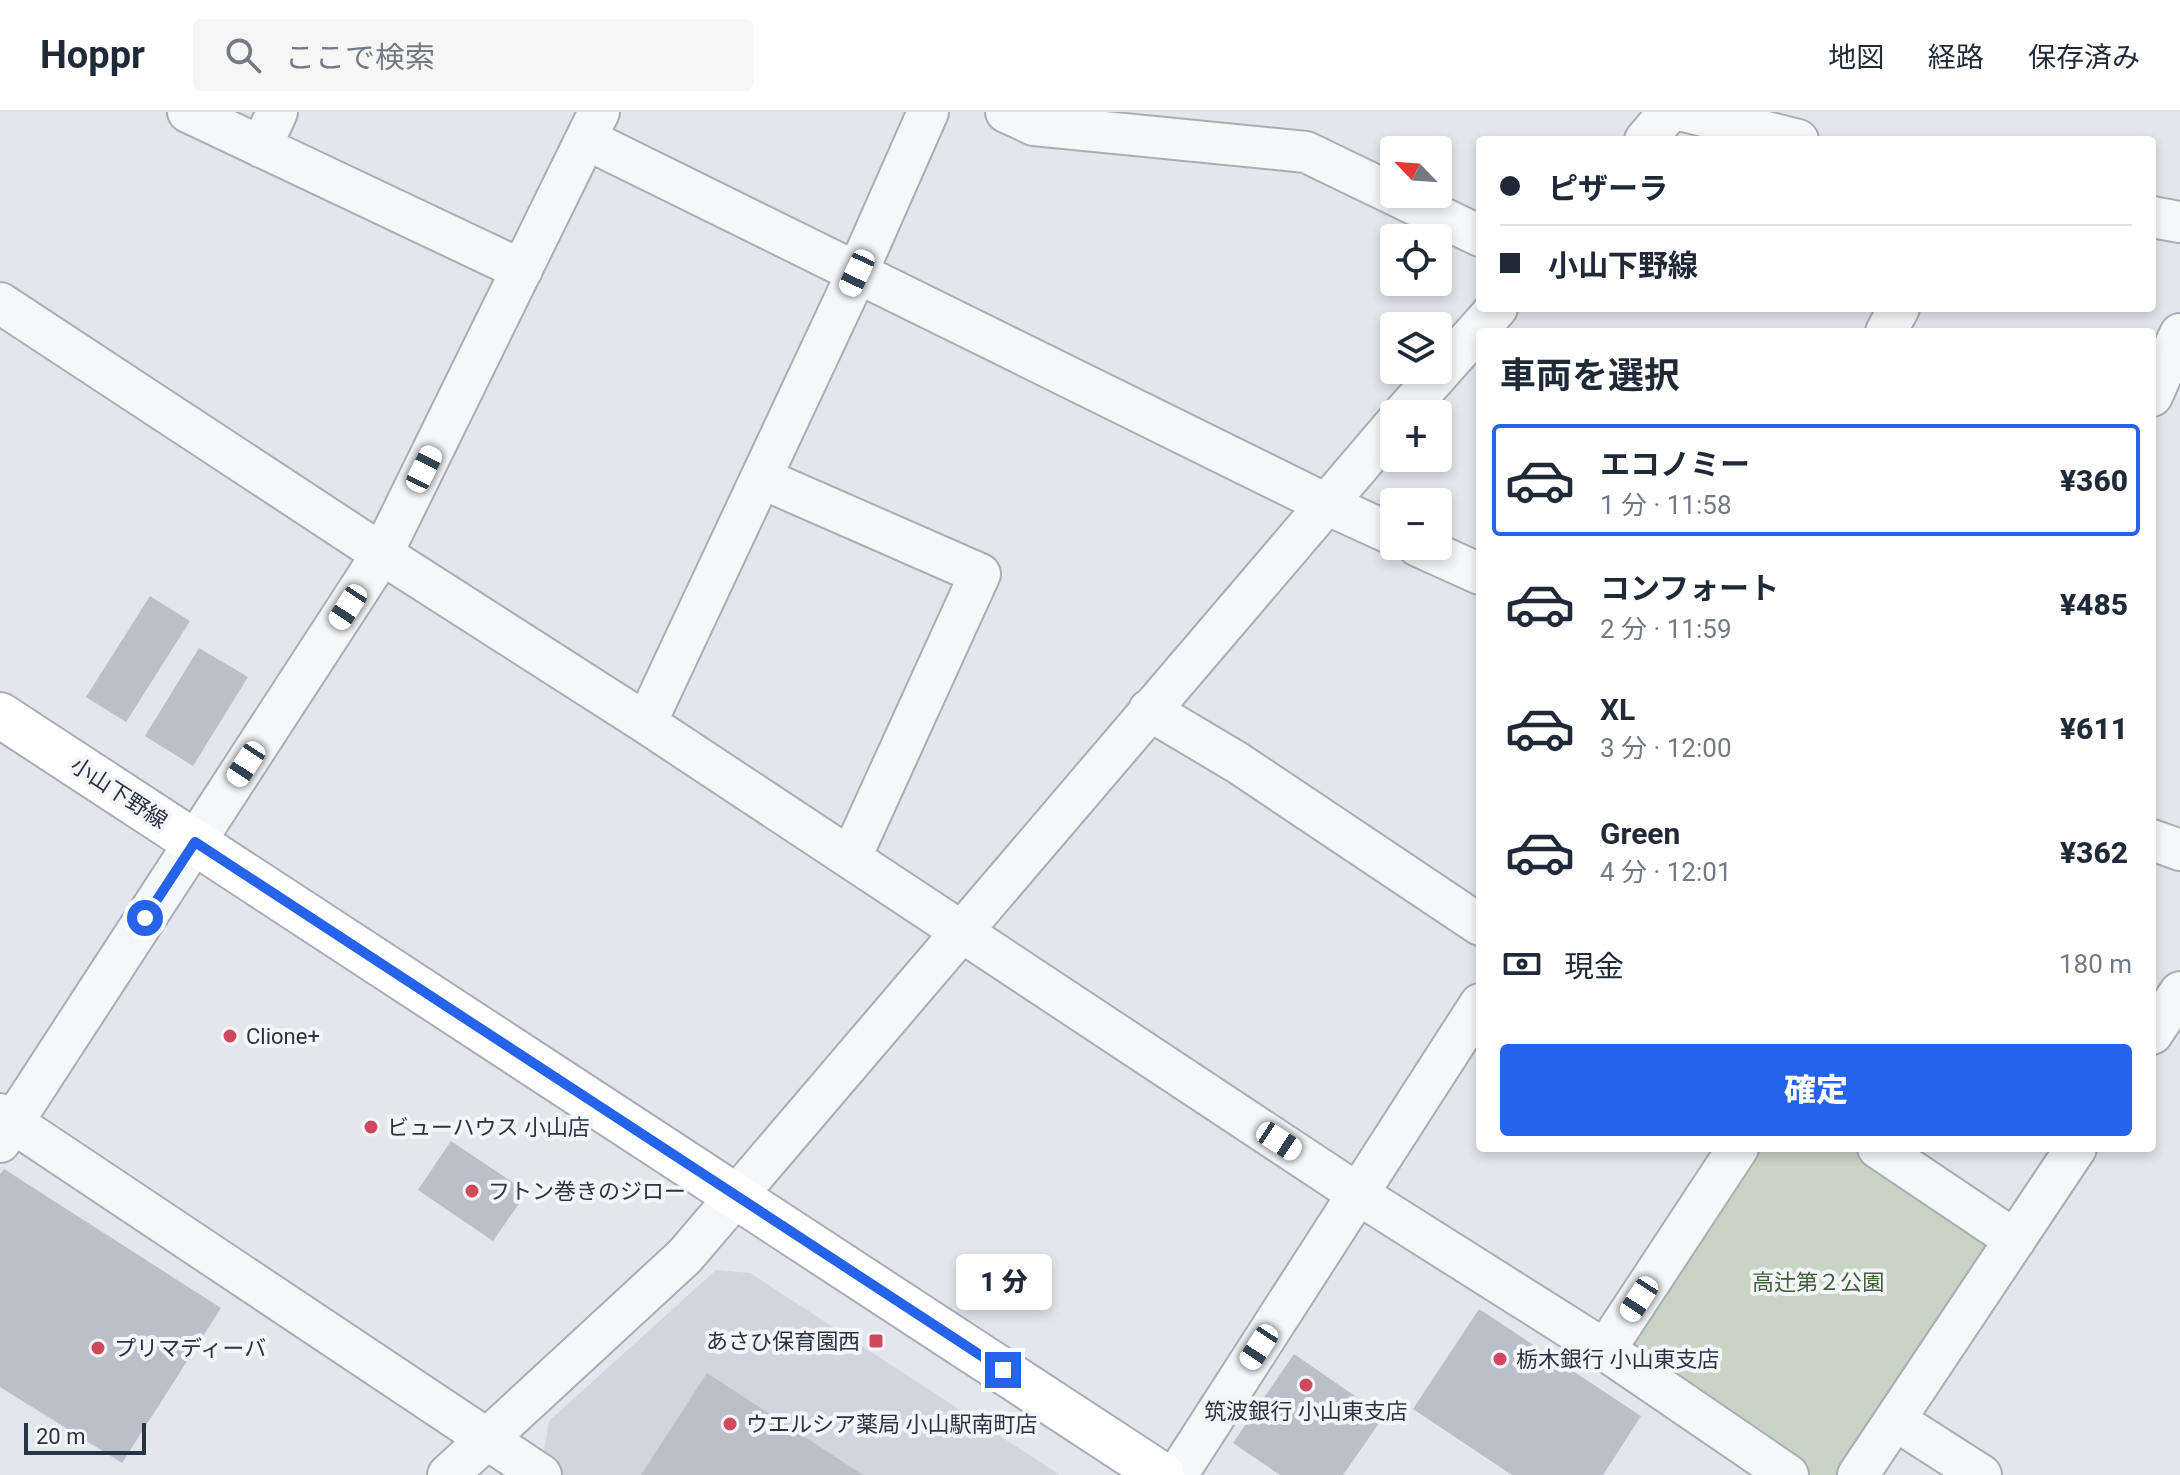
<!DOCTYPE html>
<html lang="ja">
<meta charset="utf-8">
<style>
body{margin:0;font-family:Roboto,"Noto Sans JP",sans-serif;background:#f6f6f7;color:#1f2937;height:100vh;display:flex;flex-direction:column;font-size:30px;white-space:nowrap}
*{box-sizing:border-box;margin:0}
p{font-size:26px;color:#747a83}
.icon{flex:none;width:44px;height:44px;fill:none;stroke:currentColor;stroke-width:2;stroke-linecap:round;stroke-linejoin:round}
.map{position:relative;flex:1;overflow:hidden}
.panel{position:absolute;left:1476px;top:216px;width:680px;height:824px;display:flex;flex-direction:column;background:#fff;border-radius:8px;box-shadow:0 4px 12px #0003}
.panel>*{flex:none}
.guide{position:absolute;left:1476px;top:24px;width:680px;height:176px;border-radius:8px;box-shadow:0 4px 12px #0003;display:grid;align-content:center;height:176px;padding:0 24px;background:#fff}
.needle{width:52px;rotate:295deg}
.controls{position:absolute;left:1380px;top:24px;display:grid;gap:16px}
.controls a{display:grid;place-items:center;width:72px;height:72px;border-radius:8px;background:#fff;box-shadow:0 4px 12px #0003;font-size:40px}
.scale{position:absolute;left:24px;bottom:20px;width:122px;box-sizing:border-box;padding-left:8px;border:4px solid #2a3344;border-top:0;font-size:22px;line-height:28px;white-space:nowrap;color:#2a3344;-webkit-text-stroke:6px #f3f5f8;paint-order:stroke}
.end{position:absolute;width:36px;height:36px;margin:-18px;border:10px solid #2563eb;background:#fff;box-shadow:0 0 0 4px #fff}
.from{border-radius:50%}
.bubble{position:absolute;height:56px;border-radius:8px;background:#fff;box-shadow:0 4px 12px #0003;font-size:26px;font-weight:800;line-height:56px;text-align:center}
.car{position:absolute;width:24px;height:48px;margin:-24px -12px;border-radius:10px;box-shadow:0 0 6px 2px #0007;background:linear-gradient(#fff 24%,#345 0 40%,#fff 0 76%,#345 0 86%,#fff 0)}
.guide b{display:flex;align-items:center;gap:28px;height:76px;font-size:30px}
.guide b+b{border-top:2px solid #e0e1e3}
.guide i{width:20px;height:20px;background:#1f2937}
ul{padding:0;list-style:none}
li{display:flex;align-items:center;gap:24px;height:112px;margin:0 16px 12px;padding:0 8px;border:4px solid transparent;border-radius:8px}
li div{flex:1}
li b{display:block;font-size:30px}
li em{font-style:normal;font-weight:800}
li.current{border-color:#2563eb}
li>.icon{width:72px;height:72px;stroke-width:1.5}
h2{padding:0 24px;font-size:36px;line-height:96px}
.pay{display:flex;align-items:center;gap:20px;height:88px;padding:0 24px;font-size:30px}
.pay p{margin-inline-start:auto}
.action{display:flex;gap:16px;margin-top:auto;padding:16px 24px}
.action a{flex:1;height:92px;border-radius:8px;background:#2563eb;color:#fff;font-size:32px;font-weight:800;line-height:92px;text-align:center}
header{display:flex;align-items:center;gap:48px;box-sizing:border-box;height:112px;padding:0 40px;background:#fff;border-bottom:2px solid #e0e1e3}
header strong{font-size:38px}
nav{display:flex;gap:44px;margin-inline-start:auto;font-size:28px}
.search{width:560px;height:72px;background:#f6f6f7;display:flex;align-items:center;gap:20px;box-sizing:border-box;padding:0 28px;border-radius:8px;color:#747a83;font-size:30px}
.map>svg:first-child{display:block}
.built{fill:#d1d5dd}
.green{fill:#c8d5c4}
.building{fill:#babfc9}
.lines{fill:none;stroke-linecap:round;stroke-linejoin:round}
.street-casing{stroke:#a8adb6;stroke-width:44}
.secondary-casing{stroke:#a8adb6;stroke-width:48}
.street{stroke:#f6f7f9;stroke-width:40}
.secondary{stroke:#fff;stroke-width:44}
.route{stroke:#2563eb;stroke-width:10}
.poi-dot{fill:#d0485c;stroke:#f3f5f8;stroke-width:3}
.labels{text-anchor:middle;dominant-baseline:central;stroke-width:8;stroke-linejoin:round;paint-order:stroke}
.street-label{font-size:22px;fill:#2a3344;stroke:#f3f5f8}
.poi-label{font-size:22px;fill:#2a3344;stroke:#f3f5f8;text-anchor:start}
.park-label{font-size:22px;fill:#3f5f37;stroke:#f3f5f8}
</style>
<header>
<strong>Hoppr</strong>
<div class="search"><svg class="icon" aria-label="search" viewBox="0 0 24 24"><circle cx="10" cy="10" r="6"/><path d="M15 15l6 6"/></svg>ここで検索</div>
<nav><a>地図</a><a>経路</a><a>保存済み</a></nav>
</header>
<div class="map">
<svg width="2180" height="1363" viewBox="0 0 2180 1363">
<rect width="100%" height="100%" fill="#e3e6eb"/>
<path class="built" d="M716,1158L750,1161L1060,1363H560L542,1351L549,1309Z"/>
<path class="green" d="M1746,1036H1865L2005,1131L1850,1363H1801L1615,1236Z"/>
<path class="building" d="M150,484L190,509L126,610L86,585Z
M199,536L248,565L193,654L145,624Z
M451,1029L527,1080L493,1129L418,1078Z
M4,1057L221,1196L122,1351L0,1275V1062Z
M1479,1197L1641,1304L1603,1363H1512L1413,1297Z
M1294,1242L1384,1304L1343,1363H1280L1233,1331Z
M707,1261L863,1363H641Z"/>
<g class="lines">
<defs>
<path id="street" d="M188,0L522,158
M1006,0L1034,13L1306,40L1480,124
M1688,0L1798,28
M586,27L1324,391L1394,423
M1645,28L1669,0
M261,35L277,0
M2152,105L2180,110
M0,191L382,442L646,611L1358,1082L1605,1238L1788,1363
M1886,220L1899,196
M2152,284L2180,222
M1403,302L1497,196
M761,366L980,462L851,745
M1418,434L1480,462
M1149,598L1238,651L1480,813
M646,611L857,161L928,0
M2152,728L2180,738
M2152,922L2180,880
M0,1002L541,1363
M0,1030L382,442L599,0
M1878,1036L2015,1128
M1605,1238L1738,1036
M1895,1308L1981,1363
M448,1363L685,1144L1394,313
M1177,1363L1480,892
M1858,1363L2076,1036"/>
<path id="secondary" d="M0,603L1162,1363"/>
</defs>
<use href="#street" class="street-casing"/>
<use href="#secondary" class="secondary-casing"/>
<use href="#street" class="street"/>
<use href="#secondary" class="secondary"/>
</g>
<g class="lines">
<path class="route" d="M145,806L195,730L1003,1258"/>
</g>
<g class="poi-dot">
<circle cx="230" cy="924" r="8"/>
<circle cx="371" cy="1015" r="8"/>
<circle cx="472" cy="1079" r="8"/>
<rect x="868" y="1221" width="16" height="16" rx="4"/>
<circle cx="98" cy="1236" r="8"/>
<circle cx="1500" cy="1247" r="8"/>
<circle cx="1306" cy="1273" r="8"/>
<circle cx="730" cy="1312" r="8"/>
</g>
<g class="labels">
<g class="street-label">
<text transform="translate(119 681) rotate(33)">小山下野線</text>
</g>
<g class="poi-label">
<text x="246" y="924">Clione+</text>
<text x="387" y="1015">ビューハウス 小山店</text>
<text x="488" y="1079">フトン巻きのジロー</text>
<text x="860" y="1229" text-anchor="end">あさひ保育園西</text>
<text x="114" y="1236">プリマディーバ</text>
<text x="1516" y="1247">栃木銀行 小山東支店</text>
<text x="1306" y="1299" text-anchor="middle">筑波銀行 小山東支店</text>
<text x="746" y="1312">ウエルシア薬局 小山駅南町店</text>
</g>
<g class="park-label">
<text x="1818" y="1170">高辻第２公園</text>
</g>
</g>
</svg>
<div class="controls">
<a><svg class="needle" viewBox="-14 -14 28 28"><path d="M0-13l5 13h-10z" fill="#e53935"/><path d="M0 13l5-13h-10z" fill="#747a83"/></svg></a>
<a><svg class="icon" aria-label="locate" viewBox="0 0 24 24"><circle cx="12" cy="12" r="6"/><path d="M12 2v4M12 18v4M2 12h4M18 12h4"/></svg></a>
<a><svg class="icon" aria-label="layers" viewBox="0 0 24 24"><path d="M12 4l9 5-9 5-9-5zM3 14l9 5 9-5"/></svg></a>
<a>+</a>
<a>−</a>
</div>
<div class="scale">20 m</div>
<i class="end from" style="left:145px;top:806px"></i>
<i class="end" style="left:1003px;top:1258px"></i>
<div class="bubble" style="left:956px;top:1142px;width:96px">1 分</div>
<i class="car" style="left:857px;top:161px;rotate:205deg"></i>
<i class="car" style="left:424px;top:357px;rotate:26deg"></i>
<i class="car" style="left:348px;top:495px;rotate:213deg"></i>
<i class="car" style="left:246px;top:652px;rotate:213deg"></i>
<i class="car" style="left:1279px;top:1029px;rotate:123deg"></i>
<i class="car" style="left:1639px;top:1187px;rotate:213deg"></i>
<i class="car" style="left:1259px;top:1235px;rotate:213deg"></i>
<div class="guide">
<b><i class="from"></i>ピザーラ</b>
<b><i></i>小山下野線</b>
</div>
<section class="panel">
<h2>車両を選択</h2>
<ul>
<li class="current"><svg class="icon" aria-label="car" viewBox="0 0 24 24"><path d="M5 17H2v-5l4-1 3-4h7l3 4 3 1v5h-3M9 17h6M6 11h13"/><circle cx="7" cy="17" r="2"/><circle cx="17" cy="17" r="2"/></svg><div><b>エコノミー</b><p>1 分 · 11:58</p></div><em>¥360</em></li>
<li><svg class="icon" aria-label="car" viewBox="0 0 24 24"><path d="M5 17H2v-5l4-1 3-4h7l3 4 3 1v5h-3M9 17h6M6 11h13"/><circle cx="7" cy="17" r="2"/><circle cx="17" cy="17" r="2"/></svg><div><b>コンフォート</b><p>2 分 · 11:59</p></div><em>¥485</em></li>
<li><svg class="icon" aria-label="car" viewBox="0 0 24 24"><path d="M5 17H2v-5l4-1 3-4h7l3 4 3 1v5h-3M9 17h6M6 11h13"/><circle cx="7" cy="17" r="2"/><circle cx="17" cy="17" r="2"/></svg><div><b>XL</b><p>3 分 · 12:00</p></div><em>¥611</em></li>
<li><svg class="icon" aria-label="car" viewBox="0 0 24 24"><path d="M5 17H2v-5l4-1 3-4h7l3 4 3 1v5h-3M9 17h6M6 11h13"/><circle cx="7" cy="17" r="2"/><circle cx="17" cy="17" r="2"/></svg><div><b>Green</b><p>4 分 · 12:01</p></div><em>¥362</em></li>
</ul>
<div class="pay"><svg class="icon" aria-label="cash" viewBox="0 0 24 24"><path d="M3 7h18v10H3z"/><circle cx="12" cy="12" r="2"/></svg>現金<p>180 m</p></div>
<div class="action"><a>確定</a></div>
</section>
</div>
